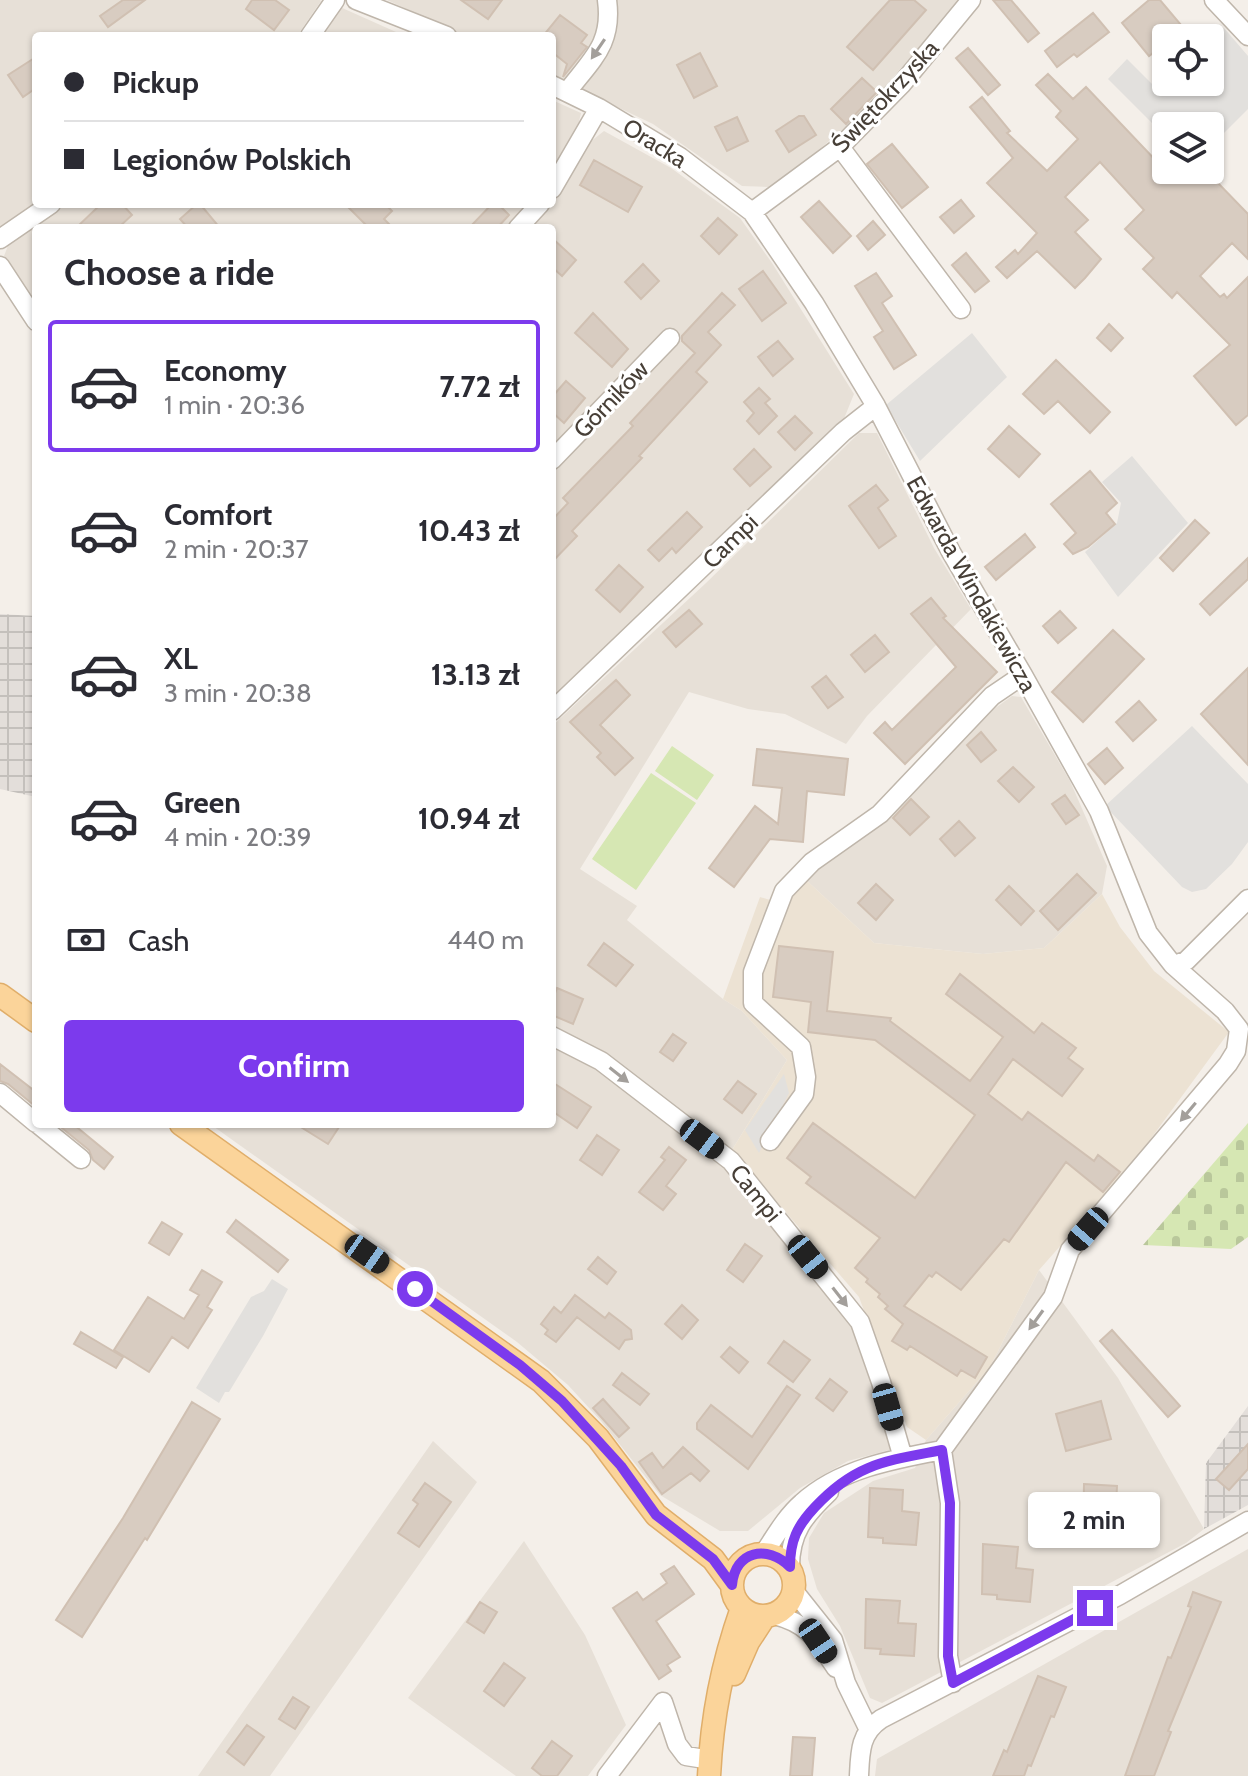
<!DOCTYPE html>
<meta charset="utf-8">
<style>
body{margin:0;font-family:Cabin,sans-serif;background:#f7f7f7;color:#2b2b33;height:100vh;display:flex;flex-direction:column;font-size:30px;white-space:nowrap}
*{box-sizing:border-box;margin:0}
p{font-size:26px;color:#7c7c81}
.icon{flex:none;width:44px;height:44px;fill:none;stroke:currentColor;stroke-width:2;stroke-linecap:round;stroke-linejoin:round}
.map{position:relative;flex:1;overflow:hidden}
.drawer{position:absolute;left:32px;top:224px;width:524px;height:904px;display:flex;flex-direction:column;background:#fff;border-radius:8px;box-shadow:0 2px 6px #0004}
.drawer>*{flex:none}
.hud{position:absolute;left:32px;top:32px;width:524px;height:176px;border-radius:8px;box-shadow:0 2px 6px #0004;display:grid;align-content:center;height:176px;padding:0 32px;background:#fff}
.buttons{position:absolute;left:1152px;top:24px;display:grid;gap:16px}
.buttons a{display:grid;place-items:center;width:72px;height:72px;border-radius:8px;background:#fff;box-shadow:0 2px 6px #0004;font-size:40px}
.end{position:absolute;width:36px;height:36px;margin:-18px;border:10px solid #7c3aed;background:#fff;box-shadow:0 0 0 4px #fff}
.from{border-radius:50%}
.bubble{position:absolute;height:56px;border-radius:8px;background:#fff;box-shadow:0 2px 6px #0004;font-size:26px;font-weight:800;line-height:56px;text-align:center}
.car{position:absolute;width:24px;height:48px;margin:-24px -12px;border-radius:10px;box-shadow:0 0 6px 2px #0007;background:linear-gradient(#222 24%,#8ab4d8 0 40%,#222 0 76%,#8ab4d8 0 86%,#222 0)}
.hud b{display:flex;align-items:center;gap:28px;height:76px;font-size:30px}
.hud b+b{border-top:2px solid #e1e1e2}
.hud i{width:20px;height:20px;background:#2b2b33}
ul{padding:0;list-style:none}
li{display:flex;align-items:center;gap:24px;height:132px;margin:0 16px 12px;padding:0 16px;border:4px solid transparent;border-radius:8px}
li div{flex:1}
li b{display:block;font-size:30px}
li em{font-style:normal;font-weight:800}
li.on{border-color:#7c3aed}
li>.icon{width:72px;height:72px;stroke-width:1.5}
h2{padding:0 32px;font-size:36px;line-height:96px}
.pay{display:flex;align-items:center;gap:20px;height:88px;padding:0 32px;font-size:30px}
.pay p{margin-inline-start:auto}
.primary-button{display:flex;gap:16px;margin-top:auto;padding:16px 32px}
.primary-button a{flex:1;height:92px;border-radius:8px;background:#7c3aed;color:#fff;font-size:32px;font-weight:800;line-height:92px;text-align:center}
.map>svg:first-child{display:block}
.residential{fill:#e7e0d7}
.industrial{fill:url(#industrial-grid)}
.education{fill:#ece2d3}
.grass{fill:#d6e7b3}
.cemetery{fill:url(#cemetery-stones)}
.parking{fill:#e2e0dd}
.building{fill:#d8ccc1;stroke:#d0c0b2;stroke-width:2}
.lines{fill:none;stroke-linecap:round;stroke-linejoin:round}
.minor-casing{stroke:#bfb6ab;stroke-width:21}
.major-casing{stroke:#e0ae6a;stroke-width:25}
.minor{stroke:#fff;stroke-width:18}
.major{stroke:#fbd49a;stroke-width:22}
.oneway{fill:#a39f9b}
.route{stroke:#7c3aed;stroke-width:10}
.labels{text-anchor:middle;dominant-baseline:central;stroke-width:6;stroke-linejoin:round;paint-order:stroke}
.street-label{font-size:24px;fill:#473f37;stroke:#fff}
</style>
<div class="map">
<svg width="1248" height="1776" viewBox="0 0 1248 1776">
<defs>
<pattern id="industrial-grid" width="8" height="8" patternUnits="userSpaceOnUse" patternTransform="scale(2)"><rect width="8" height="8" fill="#e3deda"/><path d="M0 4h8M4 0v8" fill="none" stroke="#c4c0bc"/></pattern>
<pattern id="cemetery-stones" width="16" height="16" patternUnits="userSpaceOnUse" patternTransform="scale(2)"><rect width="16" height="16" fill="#d6e7b3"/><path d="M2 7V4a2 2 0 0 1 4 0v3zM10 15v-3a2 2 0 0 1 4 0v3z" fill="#b9c79b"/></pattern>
</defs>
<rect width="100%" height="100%" fill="#f4efe9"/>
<path class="residential" d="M0,0H320L321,1L297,36H36V204L0,230Z
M387,0H960L863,112L801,165L769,187L742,186L653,124L552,76V36H466Z
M340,7L405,36H322Z
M552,100L581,113L577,130L552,174Z
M604,131L671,168L740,218L772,263L854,394L843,421L563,690L552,697V228H528L546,204H552V195L590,142Z
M63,204H532L510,228H36V305L4,256L9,243Z
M859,433H877L934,548L971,609L867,716L846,744L785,714L748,709L689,692L580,869L637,906L627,920L723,999L742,1011L787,1060L732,1150L598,1048L552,1029V726L706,583Z
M1012,696L1021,697L1070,781L1107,866L1102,894L1044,948L983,954L874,943L805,879L828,859L878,823L994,709Z
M552,1044L576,1054L713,1154L827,1288L856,1330L893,1449L848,1461L800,1488L748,1531H720L660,1495L601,1421L568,1385L517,1342L210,1124H552Z
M1039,1270L1118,1378L1204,1529L1186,1543L882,1703L870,1698L840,1626L817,1589L808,1559L809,1538L824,1513L873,1481L915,1468L926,1440L990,1367Z
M433,1441L477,1482L270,1776H198Z
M524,1541L585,1635L626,1725L588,1776H516L408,1698Z
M1248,1549V1776H875L877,1759Z"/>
<path class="industrial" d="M0,614L36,616V797L0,789Z
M1248,1406V1505L1204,1529L1206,1463Z"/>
<path class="education" d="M805,879L874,943L983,954L1044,948L1102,894L1120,927L1154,971L1229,1032L1130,1167L1039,1270L990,1367L926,1440L907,1427L859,1297L732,1150L787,1060L742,1011L723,999L760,897L786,905Z"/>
<path class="grass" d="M672,746L714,775L697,800L655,771Z
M651,773L696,803L636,890L592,859Z"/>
<path class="cemetery" d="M1248,1123V1237L1231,1249L1143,1245Z"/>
<path class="parking" d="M1224,28L1248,56V109L1210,147V126H1166V137L1108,79L1127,59L1159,91L1168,82H1210V41Z
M972,333L1007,377L920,461L886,405Z
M1132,456L1188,523L1118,597L1085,552L1117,523L1121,503L1102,482Z
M1192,726L1248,784V842L1232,864L1206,889L1192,892L1182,887L1105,806Z
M784,1074L789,1093L759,1153L745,1130Z
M272,1279L288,1289L263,1336L229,1392H225L219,1403L196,1388L251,1297L264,1291Z"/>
<path class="building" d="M123,0H145L108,27L100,16Z
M252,0H275L289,10L274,30L246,9Z
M461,0H502L488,19Z
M890,0H914L926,10L873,70L847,47Z
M993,0H1011L1039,33L1028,42Z
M1149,0H1160L1192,38H1166V61L1157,50L1149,56L1122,23Z
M1093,13L1109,32L1077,57L1074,54L1057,67L1045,51Z
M560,15L587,35L581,43L587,47L563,77L567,64L552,52V36H543Z
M968,48L1000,85L988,95L956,58Z
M700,53L717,86L694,98L677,65Z
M36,57V88L23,97L8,75Z
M1048,74L1073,99L1086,87L1161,166L1164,163L1166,170H1171L1181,180L1191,170H1211L1218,177L1215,180L1248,214V259L1232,243L1200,276L1220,297L1224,294L1227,298L1248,277V415L1236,425L1194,376L1230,345L1177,292L1172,298L1143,269L1154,258L1125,229L1144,210L1100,162L1065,197L1088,220L1075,232L1101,259L1085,278L1075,288L1037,251L1007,278L996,267L1015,250L1018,254L1037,233L987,183L1013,158L970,107L982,97L1010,131L1007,133L1047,171L1078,139L1056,117L1061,111L1036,85Z
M862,78L877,92L846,124L831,109Z
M799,116H804L816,135L789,152L776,131Z
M737,117L748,141L727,151L715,127Z
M892,144L928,187L902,208L867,164Z
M594,160L642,187L628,212L580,185Z
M961,200L974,216L954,233L940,217Z
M819,201L851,236L833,253L801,217Z
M101,204H122L132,215L118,228H76Z
M197,204H200L220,228H188L180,219Z
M345,204H385L392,211L384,219L393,228H369Z
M492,204H498L509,215L497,228H469Z
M718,218L737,235L719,254L701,236Z
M873,221L885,235L868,250L857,236Z
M552,238L576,260L562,276L552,267Z
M966,253L989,281L975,292L952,265Z
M643,264L659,281L641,299L625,282Z
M763,271L786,303L762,321L739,289Z
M876,273L892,296L882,303L916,355L894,369L874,337L883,331L855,286Z
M722,293L735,305L708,332L721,345L696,372L707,382L639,456L642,458L572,531L577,536L552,562V520L568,503L563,498L633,426L630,423L695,353L682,341V336Z
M593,313L628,349L612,367L575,333Z
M1109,324L1123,338L1111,351L1097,338Z
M778,341L793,359L773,376L758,357Z
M1056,360L1110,412L1090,433L1058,401L1044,414L1023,394Z
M566,381L585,398L564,423L552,412V397Z
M759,388L770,399L765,403L777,416L759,434L747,421L754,413L744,402Z
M795,416L812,433L795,450L778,432Z
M1009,426L1040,454L1019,477L988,449Z
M754,449L771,467L750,486L734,469Z
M1090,471L1117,503L1106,513L1115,524L1088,547L1073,554L1064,544L1076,533L1051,504Z
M876,485L888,500L878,508L896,536L879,548L849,506Z
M687,512L702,527L676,553L672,548L659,561L648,550Z
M1195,520L1209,533L1173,571L1160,558Z
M1025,534L1035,547L996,580L985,567Z
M1248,558V579L1210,615L1200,604Z
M619,565L643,587L620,612L596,590Z
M931,598L946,616L943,618L997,672L905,764L874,733L885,722L892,730L956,667L911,614Z
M689,610L702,624L676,647L663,632Z
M1060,611L1076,628L1058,643L1043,626Z
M1113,630L1144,659L1083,722L1052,692Z
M875,635L889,652L865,672L851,655Z
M1248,668V765L1201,714Z
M826,676L843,697L828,708L812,687Z
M616,680L630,695L600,725L633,758L615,775L597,757L601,753L570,722Z
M1139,701L1156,720L1133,741L1116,722Z
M981,732L996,750L981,762L967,745Z
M1107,748L1123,768L1105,784L1088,764Z
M757,749L848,759L844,795L807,791L803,842L770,839L734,887L709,868L755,806L778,824L782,788L753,785Z
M1013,767L1034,787L1019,802L998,781Z
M1065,795L1079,815L1066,824L1052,804Z
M911,799L929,817L910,835L893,818Z
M959,821L975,838L955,856L940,839Z
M1077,874L1096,893L1058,930L1040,911Z
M876,884L893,900L876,920L858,903Z
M1009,886L1034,911L1021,925L996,900Z
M604,943L633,965L616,986L588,965Z
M779,946L833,952L827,1011L891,1018L890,1021L970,1081L1003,1037L946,994L960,974L1034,1033L1042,1023L1076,1048L1068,1058L1083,1069L1062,1096L1013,1059L988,1094L1022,1120L1028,1112L1094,1161L1098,1155L1120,1172L1103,1192L1066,1162L1009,1242L1004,1239L961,1290L936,1272L932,1277L929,1275L904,1306L987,1357L975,1378L961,1370L957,1376L910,1346L907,1350L892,1341L903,1324L885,1309L888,1306L878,1297L880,1294L866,1282L868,1279L855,1268L880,1238L806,1183L811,1177L787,1158L813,1123L915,1198L975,1115L875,1040L808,1032L811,1002L773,997Z
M557,988L583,999L573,1024L552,1015V1000Z
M673,1034L686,1043L673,1061L660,1052Z
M0,1064L36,1092V1107L8,1084L0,1081Z
M738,1081L756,1094L742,1113L724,1099Z
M552,1082L591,1107L577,1128L552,1111Z
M57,1124H73L113,1157L104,1169L93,1160L89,1150Z
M296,1124H341L328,1144Z
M597,1135L619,1150L602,1175L580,1160Z
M669,1147L686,1160L666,1186L676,1194L663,1210L639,1192L665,1160L661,1157Z
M236,1220L288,1260L278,1272L227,1232Z
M162,1222L182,1234L169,1255L149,1243Z
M745,1244L762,1256L743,1282L727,1270Z
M598,1257L616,1272L607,1284L588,1269Z
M202,1270L222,1282L207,1307L212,1310L188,1348L172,1337L149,1372L114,1350L148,1297L184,1319L199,1295L190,1290Z
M575,1295L605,1318L609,1313L621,1322L631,1330L632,1339L625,1340L619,1349L577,1317L556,1342L545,1334L548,1330L541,1324L554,1307L561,1313Z
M682,1305L698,1320L682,1339L665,1324Z
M1112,1330L1180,1406L1168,1417L1100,1341Z
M81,1332L123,1357L116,1368L74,1344Z
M784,1341L810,1360L793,1382L768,1363Z
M730,1347L748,1362L739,1373L721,1357Z
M622,1373L649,1394L640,1405L613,1385Z
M830,1379L847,1392L833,1411L816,1398Z
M787,1386L800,1395L748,1469L697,1429V1423L711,1405L752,1437Z
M603,1399L629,1428L619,1437L593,1408Z
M1101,1401L1111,1439L1066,1451L1056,1414Z
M192,1402L220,1419L147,1540L145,1538L82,1637L56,1620L123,1518Z
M1248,1444V1469L1229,1490L1216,1479Z
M683,1447L709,1471L700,1481L691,1473L662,1494L639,1462L652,1453L663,1468Z
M425,1483L451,1502L419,1547L398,1533L418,1504L413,1500Z
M1084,1484L1117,1486L1116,1507L1134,1508L1132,1540L1097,1538V1534H1083Z
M870,1488L903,1490L902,1511L919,1513L916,1545L883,1543V1538L868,1537Z
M983,1544L1018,1547L1016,1568L1033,1570L1030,1602L997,1599V1595L982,1594Z
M674,1566L694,1594L656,1621L680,1657L667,1665L671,1671L659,1679L613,1608L637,1592L643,1600L667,1583L661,1574Z
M1193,1592L1221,1602L1168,1731L1171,1732L1154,1776H1125L1168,1657L1171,1658L1191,1607L1188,1606Z
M866,1599L900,1601L898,1623L916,1624L914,1656L880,1654L881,1649L865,1648Z
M480,1602L497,1612L484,1633L467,1622Z
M504,1663L525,1678L504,1706L484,1691Z
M1038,1676L1066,1687L1054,1717L1051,1716L1031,1766L1028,1765L1024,1776H993L1004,1750L1007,1752Z
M293,1697L309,1707L295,1729L279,1719Z
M247,1725L264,1737L244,1765L227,1752Z
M793,1737L815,1738L812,1776H790Z
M552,1741L572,1756L557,1776H542L532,1768Z"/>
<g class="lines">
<defs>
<path id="minor" d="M356,0L447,36
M1214,0L1248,36
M310,36L335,0
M552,85L599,108L680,157L752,212L814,303L876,406L951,552L1023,675L1099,811L1148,933L1173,965L1186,961L1248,899
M567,92C592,59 613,44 607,0
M840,147L961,309
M552,189L599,108
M752,212L840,147L901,85L971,0
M518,228L540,204
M0,239L51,204
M0,266L36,321
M552,460L670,338
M552,711L843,432L876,406
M552,1036L601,1061L731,1161L860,1322L881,1382L903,1458
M0,1093L36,1123
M38,1124L81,1159
M770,1141L804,1094L806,1077L801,1047L753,1003V972L784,891L812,862L880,814L992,696L1023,675
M942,1450L950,1503L948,1656L953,1683
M764,1553C776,1535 786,1517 802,1503C839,1469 894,1459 942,1450L1053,1297L1070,1250L1228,1064L1236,1051L1239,1029L1225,1011L1173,965
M790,1567C790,1532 804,1516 829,1492
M794,1591L833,1640L846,1683L868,1728
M774,1615C808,1623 817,1640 836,1668
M663,1702L677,1744L686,1756L711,1760
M607,1776L663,1702
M859,1776C860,1752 860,1733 881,1719L1120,1595L1248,1521"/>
<path id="major" d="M0,995L36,1021
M181,1124L541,1381L598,1438L656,1515L713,1559L732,1585
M732 1585a31 31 0 1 1 62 0a31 31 0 1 1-62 0Z
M734,1674L748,1642L765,1616
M709,1776C712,1716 722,1665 742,1608"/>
</defs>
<use href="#minor" class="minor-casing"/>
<use href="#major" class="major-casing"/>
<use href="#minor" class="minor"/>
<use href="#major" class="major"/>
</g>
<defs><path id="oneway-solid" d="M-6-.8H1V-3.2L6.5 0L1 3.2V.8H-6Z" transform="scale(2)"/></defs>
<g class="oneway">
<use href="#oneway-solid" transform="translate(598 49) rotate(124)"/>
<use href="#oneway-solid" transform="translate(619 1075) rotate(38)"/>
<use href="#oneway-solid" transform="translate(1188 1112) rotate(130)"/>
<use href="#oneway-solid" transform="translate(840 1297) rotate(52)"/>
<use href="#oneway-solid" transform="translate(1036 1320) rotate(126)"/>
</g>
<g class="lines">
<path class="route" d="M415,1289L520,1365L562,1401L621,1466L656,1515L713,1559L732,1585C735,1551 767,1544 790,1567C790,1541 797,1526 815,1507C856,1463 886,1461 942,1450L950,1503L948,1656L953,1683L1095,1608"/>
</g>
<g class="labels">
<g class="street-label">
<text transform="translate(885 96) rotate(-47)">Świętokrzyska</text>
<text transform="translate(655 143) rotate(32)">Oracka</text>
<text transform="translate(611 399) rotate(-46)">Górników</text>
<text transform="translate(730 541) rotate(-44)">Campi</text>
<text transform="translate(972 584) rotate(61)">Edwarda Windakiewicza</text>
<text transform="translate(756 1193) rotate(51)">Campi</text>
</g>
</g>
</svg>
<div class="buttons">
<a><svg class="icon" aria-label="locate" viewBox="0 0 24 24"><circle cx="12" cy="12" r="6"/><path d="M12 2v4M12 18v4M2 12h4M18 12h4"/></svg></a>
<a><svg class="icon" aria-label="layers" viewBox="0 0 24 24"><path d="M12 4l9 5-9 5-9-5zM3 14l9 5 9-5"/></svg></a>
</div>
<i class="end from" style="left:415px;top:1289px"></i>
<i class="end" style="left:1095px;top:1608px"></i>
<div class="bubble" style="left:1028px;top:1492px;width:132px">2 min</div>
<i class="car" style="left:702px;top:1139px;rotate:127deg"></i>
<i class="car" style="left:1088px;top:1229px;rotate:221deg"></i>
<i class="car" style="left:367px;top:1254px;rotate:125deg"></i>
<i class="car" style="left:808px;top:1257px;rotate:141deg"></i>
<i class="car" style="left:888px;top:1407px;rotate:164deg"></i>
<i class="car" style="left:818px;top:1641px;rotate:146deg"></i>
<div class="hud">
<b><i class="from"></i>Pickup</b>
<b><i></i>Legionów Polskich</b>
</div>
<section class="drawer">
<h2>Choose a ride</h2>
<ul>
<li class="on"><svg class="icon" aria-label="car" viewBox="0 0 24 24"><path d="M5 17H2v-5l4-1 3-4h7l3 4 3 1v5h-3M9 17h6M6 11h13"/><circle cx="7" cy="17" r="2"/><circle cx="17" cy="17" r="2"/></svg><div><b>Economy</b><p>1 min · 20:36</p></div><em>7.72 zł</em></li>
<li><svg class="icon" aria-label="car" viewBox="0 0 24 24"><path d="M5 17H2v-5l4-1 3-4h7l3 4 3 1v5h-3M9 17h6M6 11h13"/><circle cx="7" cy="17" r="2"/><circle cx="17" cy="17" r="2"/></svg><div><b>Comfort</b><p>2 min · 20:37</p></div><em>10.43 zł</em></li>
<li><svg class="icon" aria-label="car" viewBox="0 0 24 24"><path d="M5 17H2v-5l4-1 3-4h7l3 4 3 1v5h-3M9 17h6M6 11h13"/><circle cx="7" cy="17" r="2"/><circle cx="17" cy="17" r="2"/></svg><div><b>XL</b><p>3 min · 20:38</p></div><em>13.13 zł</em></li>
<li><svg class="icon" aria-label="car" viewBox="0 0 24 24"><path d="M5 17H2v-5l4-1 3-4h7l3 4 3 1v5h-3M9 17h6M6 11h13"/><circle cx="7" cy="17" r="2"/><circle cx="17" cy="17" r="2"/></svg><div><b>Green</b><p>4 min · 20:39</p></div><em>10.94 zł</em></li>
</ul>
<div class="pay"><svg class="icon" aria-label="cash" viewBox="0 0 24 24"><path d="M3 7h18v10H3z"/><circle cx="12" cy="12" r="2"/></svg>Cash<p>440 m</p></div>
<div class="primary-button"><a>Confirm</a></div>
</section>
</div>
